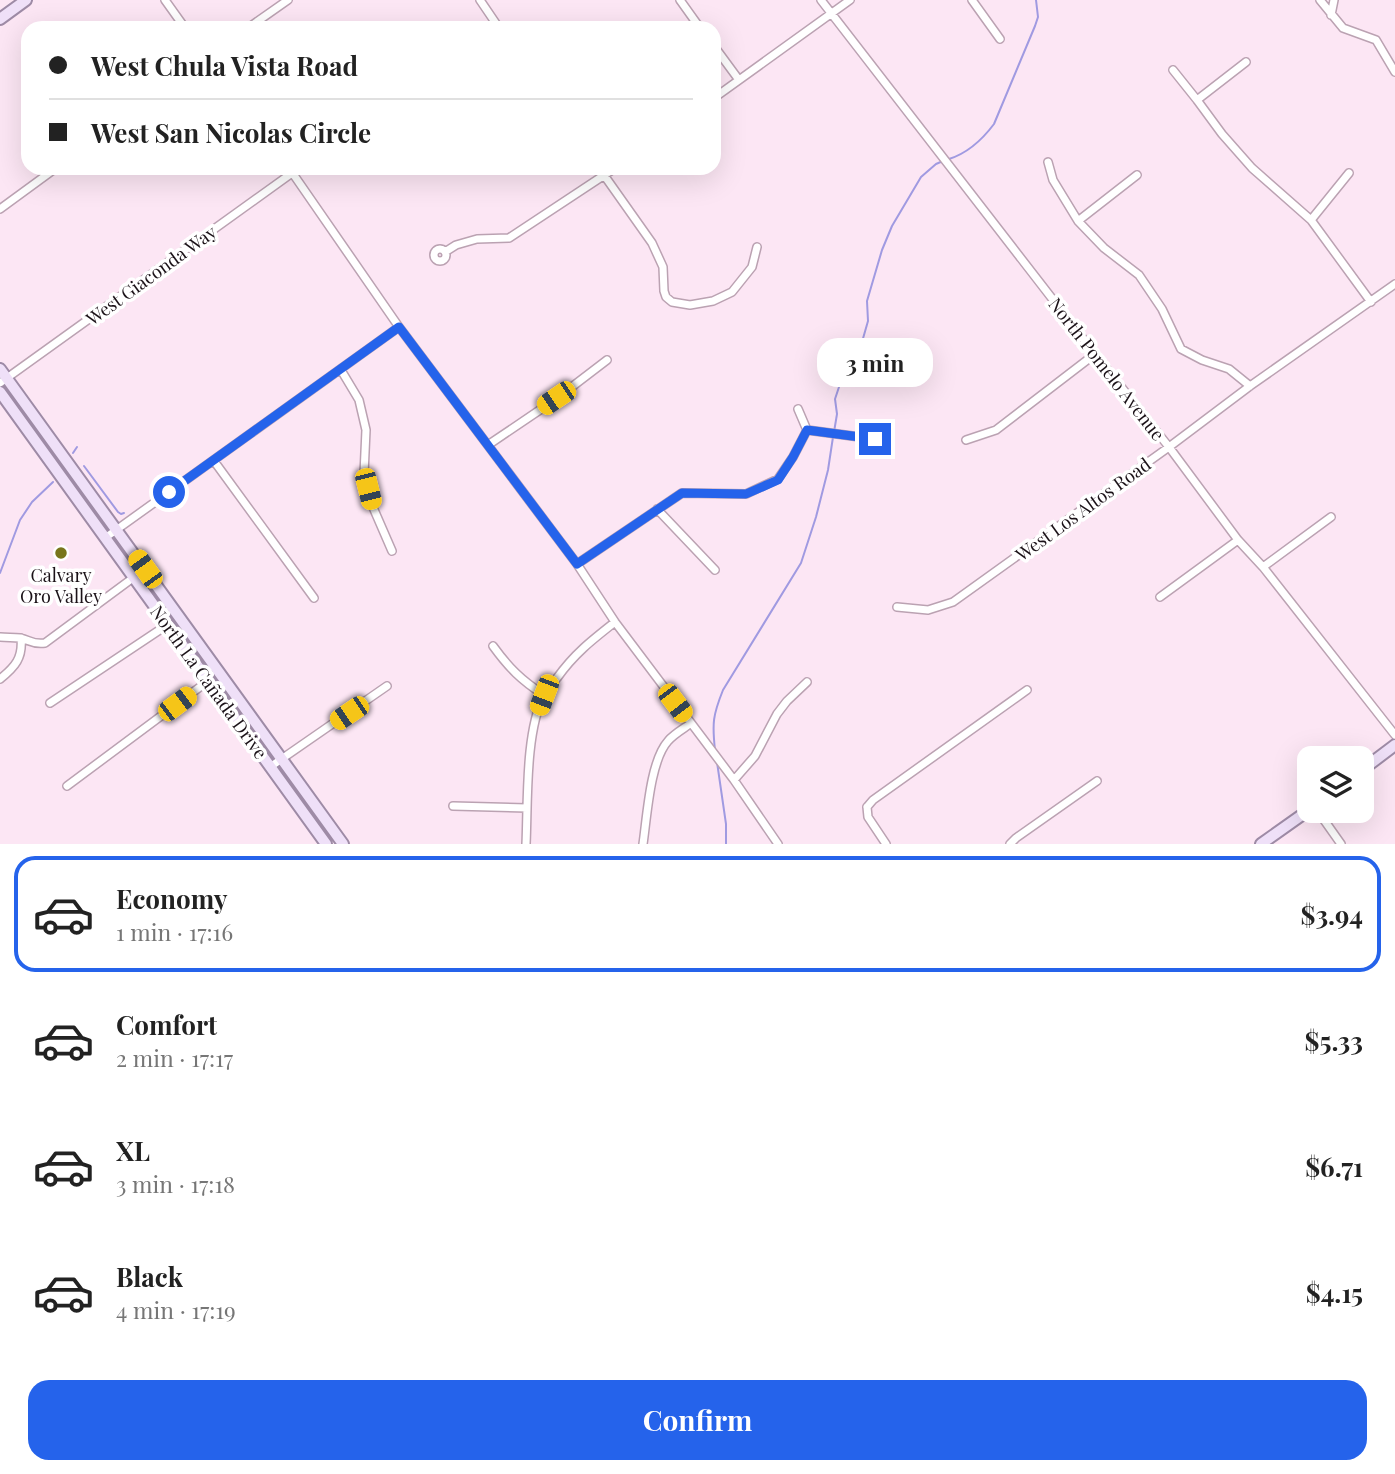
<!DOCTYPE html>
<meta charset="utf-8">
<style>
body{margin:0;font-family:"Playfair Display",serif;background:#f6f6f6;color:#222;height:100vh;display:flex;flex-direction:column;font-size:26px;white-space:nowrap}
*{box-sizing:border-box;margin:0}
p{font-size:23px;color:#767676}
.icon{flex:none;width:38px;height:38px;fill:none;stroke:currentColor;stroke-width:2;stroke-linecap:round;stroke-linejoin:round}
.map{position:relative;height:844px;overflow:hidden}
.side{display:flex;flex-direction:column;background:#fff;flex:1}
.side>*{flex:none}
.top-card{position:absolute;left:21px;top:21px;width:700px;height:154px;border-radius:21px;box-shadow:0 7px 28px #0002;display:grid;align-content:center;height:154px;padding:0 28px;background:#fff}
.controls{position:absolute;left:1297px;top:746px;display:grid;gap:14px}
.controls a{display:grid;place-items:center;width:77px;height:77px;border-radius:14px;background:#fff;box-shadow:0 7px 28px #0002;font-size:35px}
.end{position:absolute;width:32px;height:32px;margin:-16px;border:9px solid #2563eb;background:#fff;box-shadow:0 0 0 4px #fff}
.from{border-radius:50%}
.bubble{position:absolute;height:49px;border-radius:21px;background:#fff;box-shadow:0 7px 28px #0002;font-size:23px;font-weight:700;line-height:49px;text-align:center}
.car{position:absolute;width:21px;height:42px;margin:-21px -10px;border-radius:9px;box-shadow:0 0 5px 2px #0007;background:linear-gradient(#f5c518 24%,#345 0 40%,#f5c518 0 76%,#345 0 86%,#f5c518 0)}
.top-card b{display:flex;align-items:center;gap:24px;height:66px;font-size:26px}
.top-card b+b{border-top:2px solid #e0e0e0}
.top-card i{width:18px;height:18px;background:#222}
ul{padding:12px 0 0;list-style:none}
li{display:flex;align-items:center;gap:21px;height:116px;margin:0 14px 10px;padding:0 14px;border:4px solid transparent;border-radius:21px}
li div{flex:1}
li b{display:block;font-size:26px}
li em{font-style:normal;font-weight:700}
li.active{border-color:#2563eb}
li>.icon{width:63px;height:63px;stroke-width:1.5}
.primary-button{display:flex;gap:14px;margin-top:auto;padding:14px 28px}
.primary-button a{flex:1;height:80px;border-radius:21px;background:#2563eb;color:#fff;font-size:28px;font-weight:700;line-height:80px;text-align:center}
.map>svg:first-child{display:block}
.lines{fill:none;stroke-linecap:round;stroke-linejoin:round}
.stream{stroke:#a09ae1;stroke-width:2}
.street-casing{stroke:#bba2b2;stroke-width:10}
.primary-casing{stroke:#9e8ba6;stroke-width:14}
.street{stroke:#fff;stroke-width:7}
.primary{stroke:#efe0f8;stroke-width:10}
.route{stroke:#2563eb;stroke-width:9}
.poi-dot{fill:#78751b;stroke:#fff;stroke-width:2.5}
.labels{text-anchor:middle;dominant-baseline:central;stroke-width:7;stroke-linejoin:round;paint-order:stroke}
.street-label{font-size:18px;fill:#1b1218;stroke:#fff}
.poi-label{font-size:18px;fill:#1b1218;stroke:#fff}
</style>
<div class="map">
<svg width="1395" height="844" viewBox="0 0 1395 844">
<rect width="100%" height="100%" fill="#fce6f4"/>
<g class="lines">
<path class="stream" d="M949,159C968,153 982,140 994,124L1035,26L1038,17L1036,0
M834,432L837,414L835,399L845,369L862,342L868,321L867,301L882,250L892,226L921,177L936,164L943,161
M73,453L77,447
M84,466L118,512L121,514L124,513
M0,573L20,520L32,502L53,482
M715,750C712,723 713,715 723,690L801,563L816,517L828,470L833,437
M717,762L726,824V844"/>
<defs>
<path id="street" d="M165,0L185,28
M480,0L499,28
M680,0L700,28
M821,0L1095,354L1169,447L1238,540L1263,567L1395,735
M972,0L1000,39
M1320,0L1343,28L1376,40L1395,72
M1331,15L1334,0
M248,28L288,0
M714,46L739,80
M1173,70L1197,100L1222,134L1252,168L1311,220L1371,302
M714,98L850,0
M1197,100L1246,62
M1048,162L1053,180L1078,221L1104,248L1139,275L1162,309L1181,349L1202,360L1229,369L1250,386
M289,168L399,327L577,564L615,622L734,780L778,844
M599,168L652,243L663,267L664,291L666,297L672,302L690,305L713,301L732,292L752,267L757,247
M0,209L56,168
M1311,220L1349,173
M1078,221L1137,175
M434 255a6 6 0 1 1 12 0a6 6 0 1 1-12 0Z
M445,252L456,245L477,239L509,238L615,168
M341,370L359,400L366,430L364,474L372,505L392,551
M0,383L299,168
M807,430L875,439
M966,440L996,430L1095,354
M488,445L556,399L607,360
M214,461L314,598
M657,509L715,570
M105,538L399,327
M577,564L682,493L746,494L778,479L793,457L807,430L798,409
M1263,567L1331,517
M1160,597L1238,540
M897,607L928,610L953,602L1169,447L1250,386L1395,284
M0,637C7,638 13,637 20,638C30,640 33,645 45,643L145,569
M493,646C509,668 521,680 544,695
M0,679C15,667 23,658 21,638
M50,703L167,625
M270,767L387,686
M734,780L755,756L777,714L787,701L807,682
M67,786L208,681
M453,806L527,808
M867,807L873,800L1027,690
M867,807L868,817L886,844
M1317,810L1341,844
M526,844C528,802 525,732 544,695C547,689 553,683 557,678C574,654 592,640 615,622
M643,844C647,817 650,761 668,741C674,734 683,729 690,724
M1010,844L1016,838L1097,781"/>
<path id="primary" d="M0,19L26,0
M0,369L343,844
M0,392L326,844
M1362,770L1395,745
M1261,844L1309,810"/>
</defs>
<use href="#street" class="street-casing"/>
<use href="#primary" class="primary-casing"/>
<use href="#street" class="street"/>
<use href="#primary" class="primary"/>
</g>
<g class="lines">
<path class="route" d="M169,492L399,327L577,564L682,493L746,494L778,480L793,457L807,430L875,439"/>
</g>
<circle class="poi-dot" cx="61" cy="553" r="7"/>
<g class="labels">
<g class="street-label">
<text transform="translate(151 275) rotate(-36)">West Giaconda Way</text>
<text transform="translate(1107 369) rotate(52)">North Pomelo Avenue</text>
<text transform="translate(1083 509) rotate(-36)">West Los Altos Road</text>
<text transform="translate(209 682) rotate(54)">North La Cañada Drive</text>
</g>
<g class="poi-label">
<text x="61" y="575">Calvary<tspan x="61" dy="21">Oro Valley</tspan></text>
</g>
</g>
</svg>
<div class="controls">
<a><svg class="icon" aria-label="layers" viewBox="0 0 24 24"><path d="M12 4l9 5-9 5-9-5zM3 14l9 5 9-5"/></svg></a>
</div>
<i class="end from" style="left:169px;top:492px"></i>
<i class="end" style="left:875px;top:439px"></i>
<div class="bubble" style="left:817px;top:338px;width:116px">3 min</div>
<i class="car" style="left:556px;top:398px;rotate:236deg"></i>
<i class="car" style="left:368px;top:489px;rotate:166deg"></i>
<i class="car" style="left:145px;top:569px;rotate:324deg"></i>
<i class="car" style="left:544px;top:695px;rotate:201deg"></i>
<i class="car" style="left:675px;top:703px;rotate:143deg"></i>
<i class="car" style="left:177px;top:704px;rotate:53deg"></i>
<i class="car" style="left:349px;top:713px;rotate:236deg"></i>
<div class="top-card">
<b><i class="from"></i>West Chula Vista Road</b>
<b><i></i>West San Nicolas Circle</b>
</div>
</div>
<section class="side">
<ul>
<li class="active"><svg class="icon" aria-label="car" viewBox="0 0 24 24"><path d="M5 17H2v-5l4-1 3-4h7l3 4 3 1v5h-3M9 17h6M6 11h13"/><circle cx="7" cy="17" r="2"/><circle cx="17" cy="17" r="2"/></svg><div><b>Economy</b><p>1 min · 17:16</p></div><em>$3.94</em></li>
<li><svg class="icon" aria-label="car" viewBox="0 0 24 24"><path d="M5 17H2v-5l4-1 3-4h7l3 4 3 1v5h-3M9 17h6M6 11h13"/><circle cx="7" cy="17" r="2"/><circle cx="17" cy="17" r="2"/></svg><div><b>Comfort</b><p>2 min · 17:17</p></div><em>$5.33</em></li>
<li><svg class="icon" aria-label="car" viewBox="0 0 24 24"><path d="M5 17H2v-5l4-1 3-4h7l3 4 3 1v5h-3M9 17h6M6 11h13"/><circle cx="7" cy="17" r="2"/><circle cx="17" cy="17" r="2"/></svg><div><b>XL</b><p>3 min · 17:18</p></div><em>$6.71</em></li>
<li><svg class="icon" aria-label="car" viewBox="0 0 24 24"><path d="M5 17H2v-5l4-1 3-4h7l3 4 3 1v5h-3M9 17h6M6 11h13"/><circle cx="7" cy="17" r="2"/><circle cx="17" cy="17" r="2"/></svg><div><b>Black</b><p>4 min · 17:19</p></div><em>$4.15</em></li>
</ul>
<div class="primary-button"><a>Confirm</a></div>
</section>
